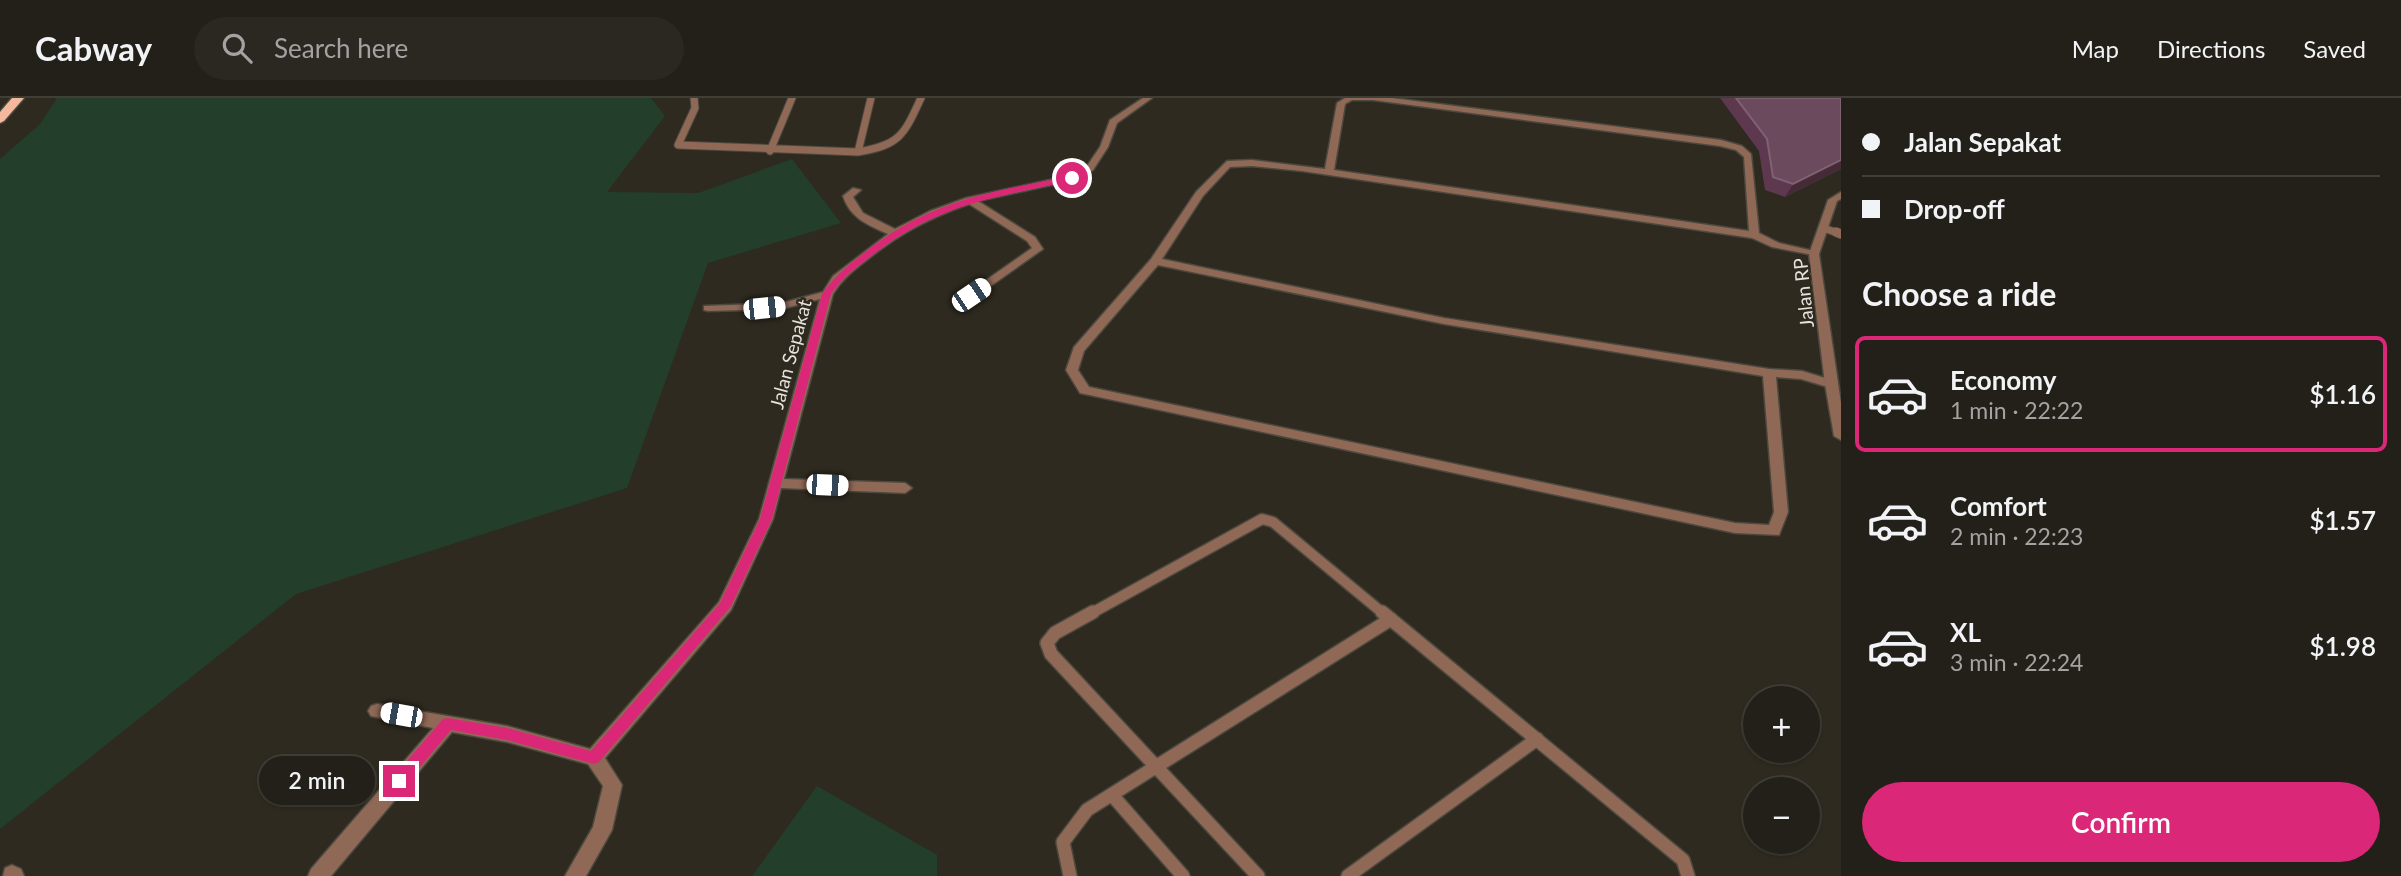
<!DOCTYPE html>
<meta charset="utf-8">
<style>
body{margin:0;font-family:Lato,sans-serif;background:#2a2821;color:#f1f3f6;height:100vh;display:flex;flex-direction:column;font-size:26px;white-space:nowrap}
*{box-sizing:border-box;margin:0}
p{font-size:23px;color:#a2a3a2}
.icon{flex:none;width:38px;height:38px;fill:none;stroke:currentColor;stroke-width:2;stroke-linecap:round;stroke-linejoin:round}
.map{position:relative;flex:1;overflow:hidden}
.sheet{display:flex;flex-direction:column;background:#222018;width:560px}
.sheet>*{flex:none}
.top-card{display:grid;align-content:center;height:154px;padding:0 21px;background:#222018}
.fabs{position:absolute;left:1743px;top:588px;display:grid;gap:14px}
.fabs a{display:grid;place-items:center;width:77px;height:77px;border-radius:50%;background:#222018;box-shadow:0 2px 5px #0004,0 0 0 2px #3f3e37;font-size:35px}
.end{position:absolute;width:32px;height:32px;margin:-16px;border:9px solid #db2777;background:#fff;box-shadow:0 0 0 4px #fff}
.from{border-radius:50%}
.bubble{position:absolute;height:49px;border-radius:24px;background:#222018;box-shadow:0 2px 5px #0004,0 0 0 2px #3f3e37;font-size:23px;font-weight:600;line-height:49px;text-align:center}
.car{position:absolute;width:21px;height:42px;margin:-21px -10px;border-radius:9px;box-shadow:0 0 5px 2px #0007;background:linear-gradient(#fff 24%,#345 0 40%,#fff 0 76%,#345 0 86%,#fff 0)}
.top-card b{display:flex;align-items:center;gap:24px;height:66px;font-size:26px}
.top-card b+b{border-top:2px solid #3f3e37}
.top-card i{width:18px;height:18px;background:#f1f3f6}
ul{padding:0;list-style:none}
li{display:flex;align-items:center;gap:21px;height:116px;margin:0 14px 10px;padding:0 7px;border:4px solid transparent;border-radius:10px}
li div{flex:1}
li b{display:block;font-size:26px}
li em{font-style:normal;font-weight:600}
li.current{border-color:#db2777}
li>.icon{width:63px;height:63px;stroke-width:1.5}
h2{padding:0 21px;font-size:32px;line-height:84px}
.button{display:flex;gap:14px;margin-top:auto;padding:14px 21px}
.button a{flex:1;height:80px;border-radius:42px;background:#db2777;color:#fff;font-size:28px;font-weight:600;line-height:80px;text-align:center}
header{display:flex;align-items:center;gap:42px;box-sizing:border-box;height:98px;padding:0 35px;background:#222018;border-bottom:2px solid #3f3e37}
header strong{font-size:33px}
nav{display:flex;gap:38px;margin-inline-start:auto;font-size:24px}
.search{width:490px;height:63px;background:#2a2821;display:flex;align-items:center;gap:18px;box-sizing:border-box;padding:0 24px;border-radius:38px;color:#a2a3a2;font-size:26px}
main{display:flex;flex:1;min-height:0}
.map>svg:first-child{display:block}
.green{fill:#233e2a}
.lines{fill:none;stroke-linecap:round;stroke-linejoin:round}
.service-far3-casing{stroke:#4b483e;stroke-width:9}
.service-far2-casing{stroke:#4b483e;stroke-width:10}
.service-far1-casing{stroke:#4b483e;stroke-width:13}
.service-casing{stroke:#4b483e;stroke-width:16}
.minor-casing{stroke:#4b483e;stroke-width:3}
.tertiary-casing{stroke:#4b483e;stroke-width:3}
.trunk-casing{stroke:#4b483e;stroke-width:3}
.service-far3{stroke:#8f6856;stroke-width:7}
.service-far2{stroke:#8f6856;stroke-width:9}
.service-far1{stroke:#8f6856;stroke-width:10}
.service{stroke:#8f6856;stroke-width:13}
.minor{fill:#8f6856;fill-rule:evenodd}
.tertiary{fill:#8f6856;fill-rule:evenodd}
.trunk{fill:#f4b89c;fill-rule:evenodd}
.wall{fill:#5d384f}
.shaded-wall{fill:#442b36}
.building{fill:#6c4a5e;stroke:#7f6272;stroke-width:2}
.route{fill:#db2777}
.labels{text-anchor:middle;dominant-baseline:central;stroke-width:5;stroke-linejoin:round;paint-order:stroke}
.street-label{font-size:19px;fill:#e5e3dc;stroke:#2e2a20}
</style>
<header>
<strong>Cabway</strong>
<div class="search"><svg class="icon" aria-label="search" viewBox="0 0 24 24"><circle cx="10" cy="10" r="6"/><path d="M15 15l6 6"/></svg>Search here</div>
<nav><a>Map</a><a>Directions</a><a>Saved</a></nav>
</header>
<main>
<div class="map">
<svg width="1841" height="778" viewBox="0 0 1841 778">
<rect width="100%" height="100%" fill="#2e2a20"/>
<path class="green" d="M57,0H651L665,18L607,94L698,95L792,61L841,125L708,165L627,390L296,496L0,731V61L40,26Z
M817,688L937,757V778H752Z"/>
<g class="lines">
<defs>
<path id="service-far3" d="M694,0L695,10L678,47L858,54C900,47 904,37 921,0
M770,53L792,0
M858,54L871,0
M1823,130L1841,136"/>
<path id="service-far2" d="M1836,134L1841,136"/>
<path id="service-far1" d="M1090,516L1262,421L1273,424L1384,516"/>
<path id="service" d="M1093,514L1055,535L1047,545L1051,556L1258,778
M1382,514L1683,762L1688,778
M1112,697L1183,778
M1070,778L1063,744L1087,712L1391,521
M1348,778L1537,641"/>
<path id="minor" d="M1143,0H1152L1117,25L1108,49L1093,72L1074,82L978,103L1035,139L1043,151L975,199L971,200L965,197L1032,150L1027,143L969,106C929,120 901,135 868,161C854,172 842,181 833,196L784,381L905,385L912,390L905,395L781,390L773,421L731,512L605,660L622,687L612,732L586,778H565L593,729L603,688L588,666L507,644L452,634L331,778H308L311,771L433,630L371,618L368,613L371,608L377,606L507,628L590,651L719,504L759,421L820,201L782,211L708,213L704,212V208L782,205L823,194L833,178L888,136C868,127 850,120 843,98L853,90L861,92L853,99L863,115L895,131L930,113L966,100L1068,78L1087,68L1100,49L1110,22Z
M1345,0H1392L1721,42L1742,48L1751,56L1759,135L1779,145L1818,154V158L1772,149L1752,140L1302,73L1252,68L1230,69L1203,98L1162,161L1444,220L1769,271L1802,273L1835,283L1837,286L1831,290L1801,281L1776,279L1788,414L1779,437L1735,435L1080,295L1066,272L1074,249L1151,161L1196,94L1227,63L1252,62L1325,71L1337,5ZM1352,2H1373L1720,48L1736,52L1744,59L1749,133L1334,72L1345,6ZM1158,167L1444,226L1763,278L1774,414L1769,427L1735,425L1089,289L1078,272L1084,253Z
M12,767L21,771L24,778H3L5,770Z"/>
<path id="tertiary" d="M1841,94V101L1837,103L1819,156L1841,305V342L1834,338L1825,286L1809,156L1828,102Z"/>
<path id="trunk" d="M12,0H24L4,23L0,25V14Z"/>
</defs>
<use href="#service-far3" class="service-far3-casing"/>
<use href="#service-far2" class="service-far2-casing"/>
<use href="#service-far1" class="service-far1-casing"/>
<use href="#service" class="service-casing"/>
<use href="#minor" class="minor-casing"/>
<use href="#tertiary" class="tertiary-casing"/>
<use href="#trunk" class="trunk-casing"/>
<use href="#service-far3" class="service-far3"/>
<use href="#service-far2" class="service-far2"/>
<use href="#service-far1" class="service-far1"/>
<use href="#service" class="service"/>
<use href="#minor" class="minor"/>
<use href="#tertiary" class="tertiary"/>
<use href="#trunk" class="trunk"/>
</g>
<path class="wall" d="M1720,0H1841V71L1785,99L1765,92L1759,53Z"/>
<path class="shaded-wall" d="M1841,62V71L1785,99L1793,86Z"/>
<path class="building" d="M1736,0H1841V62L1793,86L1773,79L1767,41Z"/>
<path class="route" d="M1072,78L1074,82C993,100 938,105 870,159C855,170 842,180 831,196L772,421L731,508L599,664L594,666L507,642L451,632L404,688H394L392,683L394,678L443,621L448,620L507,630L591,653L720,505L760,421L822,196C834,179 847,168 864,155C931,102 990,94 1072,78Z"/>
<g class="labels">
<g class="street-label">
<text transform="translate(1803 195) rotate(-96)">Jalan RP</text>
<text transform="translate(790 256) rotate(-75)">Jalan Sepakat</text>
</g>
</g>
</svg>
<div class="fabs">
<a>+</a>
<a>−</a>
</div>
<i class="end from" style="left:1072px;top:80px"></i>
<i class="end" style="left:399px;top:683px"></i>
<div class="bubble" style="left:259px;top:658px;width:116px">2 min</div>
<i class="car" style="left:971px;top:197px;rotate:56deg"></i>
<i class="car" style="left:764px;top:210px;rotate:84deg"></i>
<i class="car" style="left:827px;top:387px;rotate:92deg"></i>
<i class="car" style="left:401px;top:617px;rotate:280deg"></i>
</div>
<section class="sheet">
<div class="top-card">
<b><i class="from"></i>Jalan Sepakat</b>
<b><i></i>Drop-off</b>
</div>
<h2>Choose a ride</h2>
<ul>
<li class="current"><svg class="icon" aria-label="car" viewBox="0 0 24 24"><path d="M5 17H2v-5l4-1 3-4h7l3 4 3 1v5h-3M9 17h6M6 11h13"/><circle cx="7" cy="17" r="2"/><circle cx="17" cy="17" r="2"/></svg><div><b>Economy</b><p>1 min · 22:22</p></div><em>$1.16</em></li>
<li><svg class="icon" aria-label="car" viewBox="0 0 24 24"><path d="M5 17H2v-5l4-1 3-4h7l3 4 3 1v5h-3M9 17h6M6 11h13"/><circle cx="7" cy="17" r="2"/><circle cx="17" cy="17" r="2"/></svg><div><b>Comfort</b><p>2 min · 22:23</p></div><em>$1.57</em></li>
<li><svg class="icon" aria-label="car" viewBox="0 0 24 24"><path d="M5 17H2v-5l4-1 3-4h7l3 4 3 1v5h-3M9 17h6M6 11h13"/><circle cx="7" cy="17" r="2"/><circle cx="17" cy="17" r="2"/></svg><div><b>XL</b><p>3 min · 22:24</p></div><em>$1.98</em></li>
</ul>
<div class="button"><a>Confirm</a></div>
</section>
</main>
